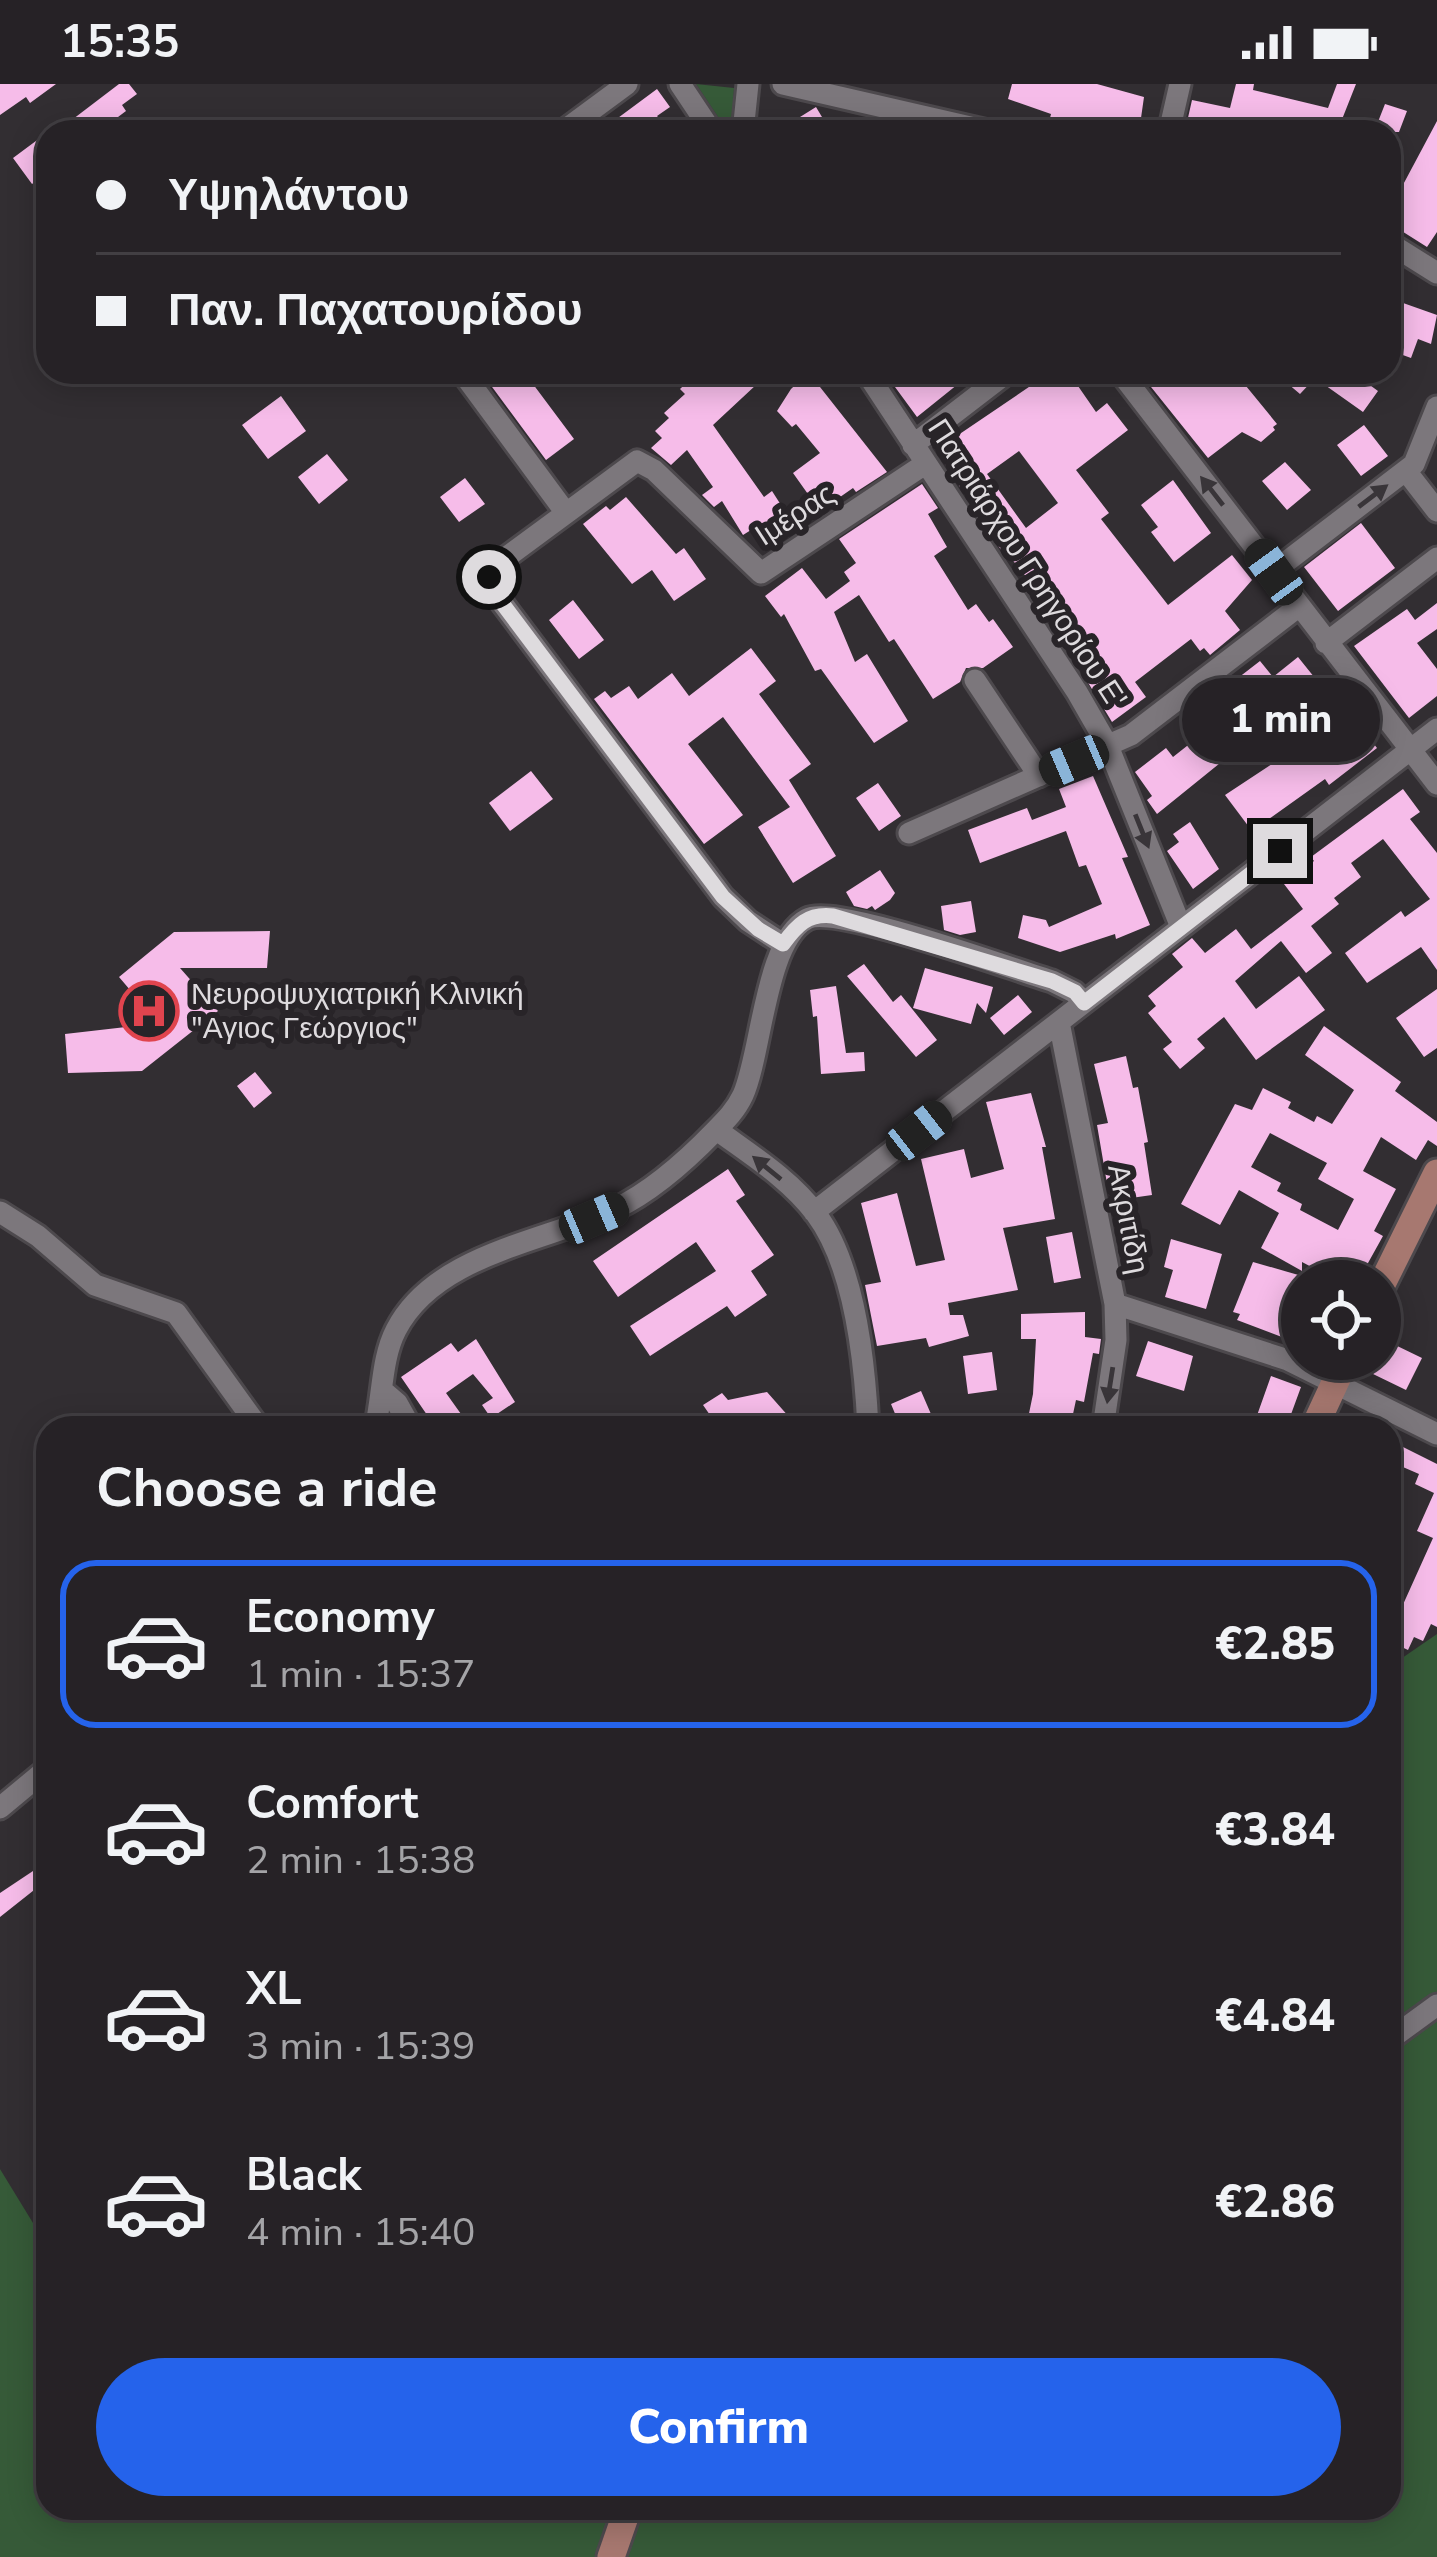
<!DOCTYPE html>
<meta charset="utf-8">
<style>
body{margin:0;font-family:"Nunito Sans",sans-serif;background:#322f32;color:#f1f3f6;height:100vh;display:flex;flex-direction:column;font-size:45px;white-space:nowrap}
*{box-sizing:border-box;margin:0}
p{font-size:39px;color:#a4a4a7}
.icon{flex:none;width:66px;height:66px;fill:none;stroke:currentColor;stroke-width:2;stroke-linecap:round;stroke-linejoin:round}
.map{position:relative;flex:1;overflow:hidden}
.drawer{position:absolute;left:36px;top:1332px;width:1365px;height:1104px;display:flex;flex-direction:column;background:#262226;border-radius:36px;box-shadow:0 6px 30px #0003,0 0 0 3px #423f43}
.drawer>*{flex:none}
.banner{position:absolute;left:36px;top:36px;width:1365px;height:264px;border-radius:36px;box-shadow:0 6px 30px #0003,0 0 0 3px #423f43;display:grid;align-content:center;height:264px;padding:0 60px;background:#262226}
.tools{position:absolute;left:1281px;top:1176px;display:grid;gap:24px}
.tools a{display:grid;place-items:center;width:120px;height:120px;border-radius:50%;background:#262226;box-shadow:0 6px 30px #0003,0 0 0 3px #423f43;font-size:60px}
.end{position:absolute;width:54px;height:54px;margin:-27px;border:15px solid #dedbde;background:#111;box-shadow:0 0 0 6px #111}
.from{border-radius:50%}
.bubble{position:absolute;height:84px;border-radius:42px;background:#262226;box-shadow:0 6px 30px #0003,0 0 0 3px #423f43;font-size:39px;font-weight:800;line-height:84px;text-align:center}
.car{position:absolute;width:36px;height:72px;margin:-36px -18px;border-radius:15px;box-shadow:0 0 9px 3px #0007;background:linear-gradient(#222 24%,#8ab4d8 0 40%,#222 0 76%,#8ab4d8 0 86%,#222 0)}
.banner b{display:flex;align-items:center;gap:42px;height:114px;font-size:45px}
.banner b+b{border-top:3px solid #423f43}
.banner i{width:30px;height:30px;background:#f1f3f6}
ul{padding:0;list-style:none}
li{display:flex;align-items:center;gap:36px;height:168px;margin:0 24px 18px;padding:0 36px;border:6px solid transparent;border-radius:36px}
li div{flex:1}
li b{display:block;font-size:45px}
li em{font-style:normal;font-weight:800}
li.selected{border-color:#2563eb}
li>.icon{width:108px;height:108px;stroke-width:1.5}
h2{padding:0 60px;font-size:54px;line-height:144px}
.primary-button{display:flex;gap:24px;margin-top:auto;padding:24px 60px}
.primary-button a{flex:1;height:138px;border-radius:72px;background:#2563eb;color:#fff;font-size:48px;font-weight:800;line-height:138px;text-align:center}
.status{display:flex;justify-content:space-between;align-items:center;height:84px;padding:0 60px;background:#262226;direction:ltr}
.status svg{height:33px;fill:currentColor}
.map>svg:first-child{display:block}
.green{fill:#365a38}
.building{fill:#f6bce9;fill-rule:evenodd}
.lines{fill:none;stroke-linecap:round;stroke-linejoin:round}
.minor-casing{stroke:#4d494d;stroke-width:27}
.major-casing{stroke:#4d494d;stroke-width:33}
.minor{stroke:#7c777c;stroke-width:21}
.major{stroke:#a77870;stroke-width:27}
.oneway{fill:#393539}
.route{stroke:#dedbde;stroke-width:15}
.labels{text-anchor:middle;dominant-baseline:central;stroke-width:12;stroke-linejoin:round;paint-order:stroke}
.street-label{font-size:30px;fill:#dedbde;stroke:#282428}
.poi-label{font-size:30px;fill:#dedbde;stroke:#282428;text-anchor:start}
</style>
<div class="status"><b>15:35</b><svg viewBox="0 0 49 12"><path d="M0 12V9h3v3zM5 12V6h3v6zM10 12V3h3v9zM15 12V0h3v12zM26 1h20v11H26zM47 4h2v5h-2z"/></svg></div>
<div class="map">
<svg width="1437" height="2473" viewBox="0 0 1437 2473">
<rect width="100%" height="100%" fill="#322e32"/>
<path class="green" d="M696,0L734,4L732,48H728Z
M1437,1550V2473H0V2085L44,2157L48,2172V2424H1389V1583Z"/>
<path class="building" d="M0,0H56L30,19L26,13L0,31Z
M119,0H129L137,10L122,21L126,27L98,48H56Z
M1012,0H1097L1144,13L1139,48H1097L1050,34L1051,30L1008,15Z
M1236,0H1254L1253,6L1328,24L1337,0H1356L1337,48L1185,47L1192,16L1230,24Z
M657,5L670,23L657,32L663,39L651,48H599Z
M1385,20L1407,27L1399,48H1374Z
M816,23L831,48H776Z
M1437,37V148L1427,163L1389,139V127Z
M48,48V88L32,100L13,74Z
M1389,214L1437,231L1431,260L1418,255L1411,274L1389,266Z
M481,288H524L574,355L546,376Z
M698,288H770L713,341L764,413L772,407L797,446L765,467L751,446L743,451L722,417L714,423L702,411L713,403L687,366L671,381L651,364L662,354L655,347L669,334L664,329L685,310L680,305Z
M816,288L826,298L820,303L887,388L856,408L853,404L820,427L793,389L820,369L796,340L792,343L777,327L791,305L808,289Z
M884,288H973L917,333Z
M1051,288H1098L1078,302L1096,328L1107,319L1128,346L1076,386L1109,429L1101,435L1168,521L1232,471L1252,496L1225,527L1240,546L1210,571L1204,564L1200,567L1191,555L1135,598L1146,613L1112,638L1081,587L1086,583L1048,532L1054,527L1010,473L1007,475L936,366ZM1019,367L1058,419L1026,444L987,390Z
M1139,288H1264L1246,302L1277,340L1273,343L1275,346L1261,358L1242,348L1208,374Z
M1274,288H1352L1378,307L1363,328L1315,294L1300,310Z
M281,312L306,347L268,375L242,341Z
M1364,341L1388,372L1361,392L1337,361Z
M327,370L348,396L319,420L298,393Z
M1285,378L1311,406L1287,426L1262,397Z
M465,394L485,420L459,438L440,413Z
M1173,396L1211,449L1174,478L1151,448L1158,443L1141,421Z
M922,400L938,424L928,430L947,463L934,472L968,526L976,520L989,538L993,535L1013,563L983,584H966L960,598L933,615L894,555L889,558L859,511L834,528L855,578L867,570L908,637L874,659L821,585L815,587L784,530L781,533L765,512L802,484L826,515L850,497L844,488L856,479L839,455Z
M626,413L676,470L684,464L706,495L674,517L652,486L632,500L583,440L606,422L610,426Z
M1361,439L1395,484L1338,527L1304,483Z
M573,516L604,556L579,575L549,536Z
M1437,519V545L1417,559L1437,585V612L1409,634L1354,562L1407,525L1415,536Z
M751,564L776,597L759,610L811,680L789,696L836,772L793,799L758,743L790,723L723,633L688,660L743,731L704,760L594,615L605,607L611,614L629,602L638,615L672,589L689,612Z
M1298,573L1335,619L1340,616L1377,664L1329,701L1325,695L1252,747L1225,711L1299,662L1292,653L1305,642L1276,606L1259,620L1238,594L1260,577L1273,593Z
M1235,624L1256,650L1157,730L1147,716L1152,712L1135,688L1166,664L1173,673Z
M531,687L553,715L510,747L489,719Z
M1093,692L1128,773L1122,774L1150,841L1116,855L1115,850L1060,868L1018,854L1023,831L1046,836L1049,843L1102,820L1086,781L1079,783L1066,747L980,779L968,746L1027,724L1032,736L1066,723L1059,705Z
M878,699L901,732L879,747L856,714Z
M1403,705L1420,728L1410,735L1437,769V886L1421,863L1367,899L1345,869L1401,827L1405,833L1430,815L1383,755L1351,779L1361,793L1334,814L1339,820L1311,842L1332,869L1306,889L1281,857L1235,897L1256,925L1299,892L1325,926L1256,976L1224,933L1197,955L1205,964L1180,985L1163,965L1172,958L1148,929L1156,922L1148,912L1183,883L1172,870L1192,854L1205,869L1236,845L1251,865L1303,825L1284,800L1314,777L1311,773Z
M1190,738L1219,785L1193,805L1167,767L1179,758L1173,750Z
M880,786L895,809L890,816L875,826L872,822L867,825L854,822L846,808Z
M971,817L976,848L960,851L944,846L941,822Z
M270,847L267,884H180L218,927L142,987L68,989L65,950L126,943L148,927L119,893L174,848Z
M864,880L893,918L901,911L937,956L916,973L847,892Z
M925,884L993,903L986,929L977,919L971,940L913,924Z
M836,902L846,969L864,968L865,987L821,990L817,932L813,933L810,906Z
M1437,905V964L1424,973L1396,934Z
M1018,911L1032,928L1004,951L990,934Z
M1324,942L1401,998L1395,1007L1437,1038V1062L1428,1056L1416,1076L1381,1053L1363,1087L1396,1105L1374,1147L1383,1152L1358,1197H1338L1302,1178V1187L1261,1164L1279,1129L1239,1106L1220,1141L1181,1120L1235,1020L1252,1026L1263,1004L1291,1018L1288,1024L1314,1038L1317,1032L1332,1040L1354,1006L1305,971ZM1270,1049L1327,1079L1318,1095L1354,1115L1338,1146L1300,1126L1302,1120L1277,1107L1281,1099L1251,1083Z
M1126,972L1133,1004L1138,1003L1148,1058L1144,1059L1152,1111L1110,1117L1097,1041L1108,1039L1094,980Z
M255,988L272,1009L254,1024L237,1002Z
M1031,1009L1046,1063H1042L1055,1135L1003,1144L1018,1206L948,1219L950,1231H963L969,1252L929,1263L926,1254L877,1262L865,1201L881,1198L861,1119L897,1109L916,1182L945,1176L921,1075L964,1065L971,1094L1004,1085L986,1018Z
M728,1085L745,1111L736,1117L774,1171L751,1187L767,1211L735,1233L727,1222L650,1272L630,1242L716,1187L696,1158L618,1213L593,1177Z
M1072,1148L1081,1194L1054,1199L1046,1153Z
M1171,1155L1222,1170L1206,1225L1165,1213L1173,1186L1164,1183Z
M1253,1178L1302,1192V1257L1296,1254L1295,1258L1237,1236L1240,1230L1233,1228Z
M1085,1228V1253L1101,1255L1099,1270L1093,1269L1084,1318L1076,1316L1070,1344H1026L1033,1310L1036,1255H1021V1230Z
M476,1255L515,1318L491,1334L482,1321L493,1314L473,1290L446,1309L471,1344H436L401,1293L451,1259L458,1268Z
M1148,1257L1193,1272L1184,1307L1136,1292Z
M1389,1258L1422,1274L1406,1306L1373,1290Z
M992,1268L997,1306L968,1310L963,1272Z
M1271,1292L1301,1303L1286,1344L1255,1337Z
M921,1307L937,1344H901L891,1320Z
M767,1308L790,1334L775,1344H719L703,1321L722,1309L728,1316Z
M1389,1356L1437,1380V1543L1431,1540L1423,1557L1414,1553L1408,1566L1389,1557V1534L1394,1522L1401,1525L1433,1454L1417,1447L1434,1409L1415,1400L1419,1390L1389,1377Z
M48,1777V1795L0,1833V1809Z"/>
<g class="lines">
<defs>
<path id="minor" d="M680,0L712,48
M783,0L992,48
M562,48L627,0
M743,48L748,0
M1169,48L1180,0
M1389,159L1437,189
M462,288L566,429
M866,288L1077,608L1108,662L1181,843
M1120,288L1437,700
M913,361L1008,288
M1406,387L1437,427
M1273,488L1414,380L1437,323
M1326,559L1437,474
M975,596L1039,692
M909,749L1131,651L1298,523
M783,860L748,837L723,813L496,511C486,498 488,488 500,478L637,377L654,386L761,489L925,380
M1059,938L1115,1220L1116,1256L1103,1344
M717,1046C751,1071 790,1095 816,1130C855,1182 865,1281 868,1344
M0,1128L38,1152L95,1201L176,1229L259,1344
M814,1128L1437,645
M1115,1220L1288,1276L1437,1350
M383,1307L397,1319L411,1344
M375,1344C383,1312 381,1275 396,1246C435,1170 544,1158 615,1125C653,1107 686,1077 715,1047C726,1036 736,1026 743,1011C762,968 765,857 807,835C836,820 1012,885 1052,897L1074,908L1084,918
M0,1724L48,1684
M1389,1956L1437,1921"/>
<path id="major" d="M1380,1204L1437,1089
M1314,1344L1346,1275
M611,2473L628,2424"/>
</defs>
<use href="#minor" class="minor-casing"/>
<use href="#major" class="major-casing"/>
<use href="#minor" class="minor"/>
<use href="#major" class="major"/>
</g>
<defs><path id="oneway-solid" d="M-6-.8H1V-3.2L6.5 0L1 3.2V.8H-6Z" transform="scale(3)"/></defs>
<g class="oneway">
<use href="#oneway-solid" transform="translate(1212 407) rotate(-128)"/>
<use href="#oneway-solid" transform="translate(1373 412) rotate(-37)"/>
<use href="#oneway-solid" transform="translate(1142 747) rotate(68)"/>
<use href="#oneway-solid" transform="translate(767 1084) rotate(-141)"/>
<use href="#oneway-solid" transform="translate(1110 1301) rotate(99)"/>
</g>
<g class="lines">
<path class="route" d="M489,493L496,511L723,813L758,845L783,860C797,841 808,829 833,832L1052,897L1075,908L1084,919L1280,767"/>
</g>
<defs>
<symbol id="hospital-ring" viewBox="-11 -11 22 22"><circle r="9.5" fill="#282428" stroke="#e0444e" stroke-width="1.5"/><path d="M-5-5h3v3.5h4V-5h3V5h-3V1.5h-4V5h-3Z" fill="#e0444e"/></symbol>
</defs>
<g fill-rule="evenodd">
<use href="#hospital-ring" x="116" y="894" width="66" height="66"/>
</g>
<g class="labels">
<g class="street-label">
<text transform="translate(795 431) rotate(-33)">Ιμέρας</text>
<text transform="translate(1027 480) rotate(57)">Πατριάρχου Γρηγορίου Ε'</text>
<text transform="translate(1128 1135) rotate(79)">Ακριτίδη</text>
</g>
<g class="poi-label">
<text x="191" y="910">Νευροψυχιατρική Κλινική<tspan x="191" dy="34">"Αγιος Γεώργιος"</tspan></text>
</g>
</g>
</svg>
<div class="tools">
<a><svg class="icon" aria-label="locate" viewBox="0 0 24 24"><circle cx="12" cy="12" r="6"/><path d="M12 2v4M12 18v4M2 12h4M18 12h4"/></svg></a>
</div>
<i class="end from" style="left:489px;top:493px"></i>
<i class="end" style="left:1280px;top:767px"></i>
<div class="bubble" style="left:1182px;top:594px;width:198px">1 min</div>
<i class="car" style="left:1274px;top:488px;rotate:324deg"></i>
<i class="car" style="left:1074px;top:677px;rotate:247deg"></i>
<i class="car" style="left:919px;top:1047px;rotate:52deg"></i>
<i class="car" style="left:594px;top:1134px;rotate:67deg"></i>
<div class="banner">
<b><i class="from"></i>Υψηλάντου</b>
<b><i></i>Παν. Παχατουρίδου</b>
</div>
<section class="drawer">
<h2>Choose a ride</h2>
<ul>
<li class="selected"><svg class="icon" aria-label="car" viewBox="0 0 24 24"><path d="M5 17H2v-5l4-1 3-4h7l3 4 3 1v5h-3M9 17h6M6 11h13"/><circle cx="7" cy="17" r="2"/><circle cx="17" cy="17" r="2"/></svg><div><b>Economy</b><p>1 min · 15:37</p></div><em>€2.85</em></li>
<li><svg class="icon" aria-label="car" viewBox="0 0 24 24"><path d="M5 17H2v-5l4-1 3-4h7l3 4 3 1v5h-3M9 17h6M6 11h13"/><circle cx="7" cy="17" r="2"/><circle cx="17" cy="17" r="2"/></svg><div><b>Comfort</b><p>2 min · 15:38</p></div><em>€3.84</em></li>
<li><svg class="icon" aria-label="car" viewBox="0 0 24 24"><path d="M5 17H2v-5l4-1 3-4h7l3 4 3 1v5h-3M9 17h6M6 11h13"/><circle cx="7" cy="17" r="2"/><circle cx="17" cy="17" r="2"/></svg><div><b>XL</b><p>3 min · 15:39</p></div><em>€4.84</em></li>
<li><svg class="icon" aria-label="car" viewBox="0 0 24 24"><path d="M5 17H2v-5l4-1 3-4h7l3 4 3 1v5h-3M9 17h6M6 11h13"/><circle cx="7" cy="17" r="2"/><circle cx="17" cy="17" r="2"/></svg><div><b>Black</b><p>4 min · 15:40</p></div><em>€2.86</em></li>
</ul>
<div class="primary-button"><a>Confirm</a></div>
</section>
</div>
